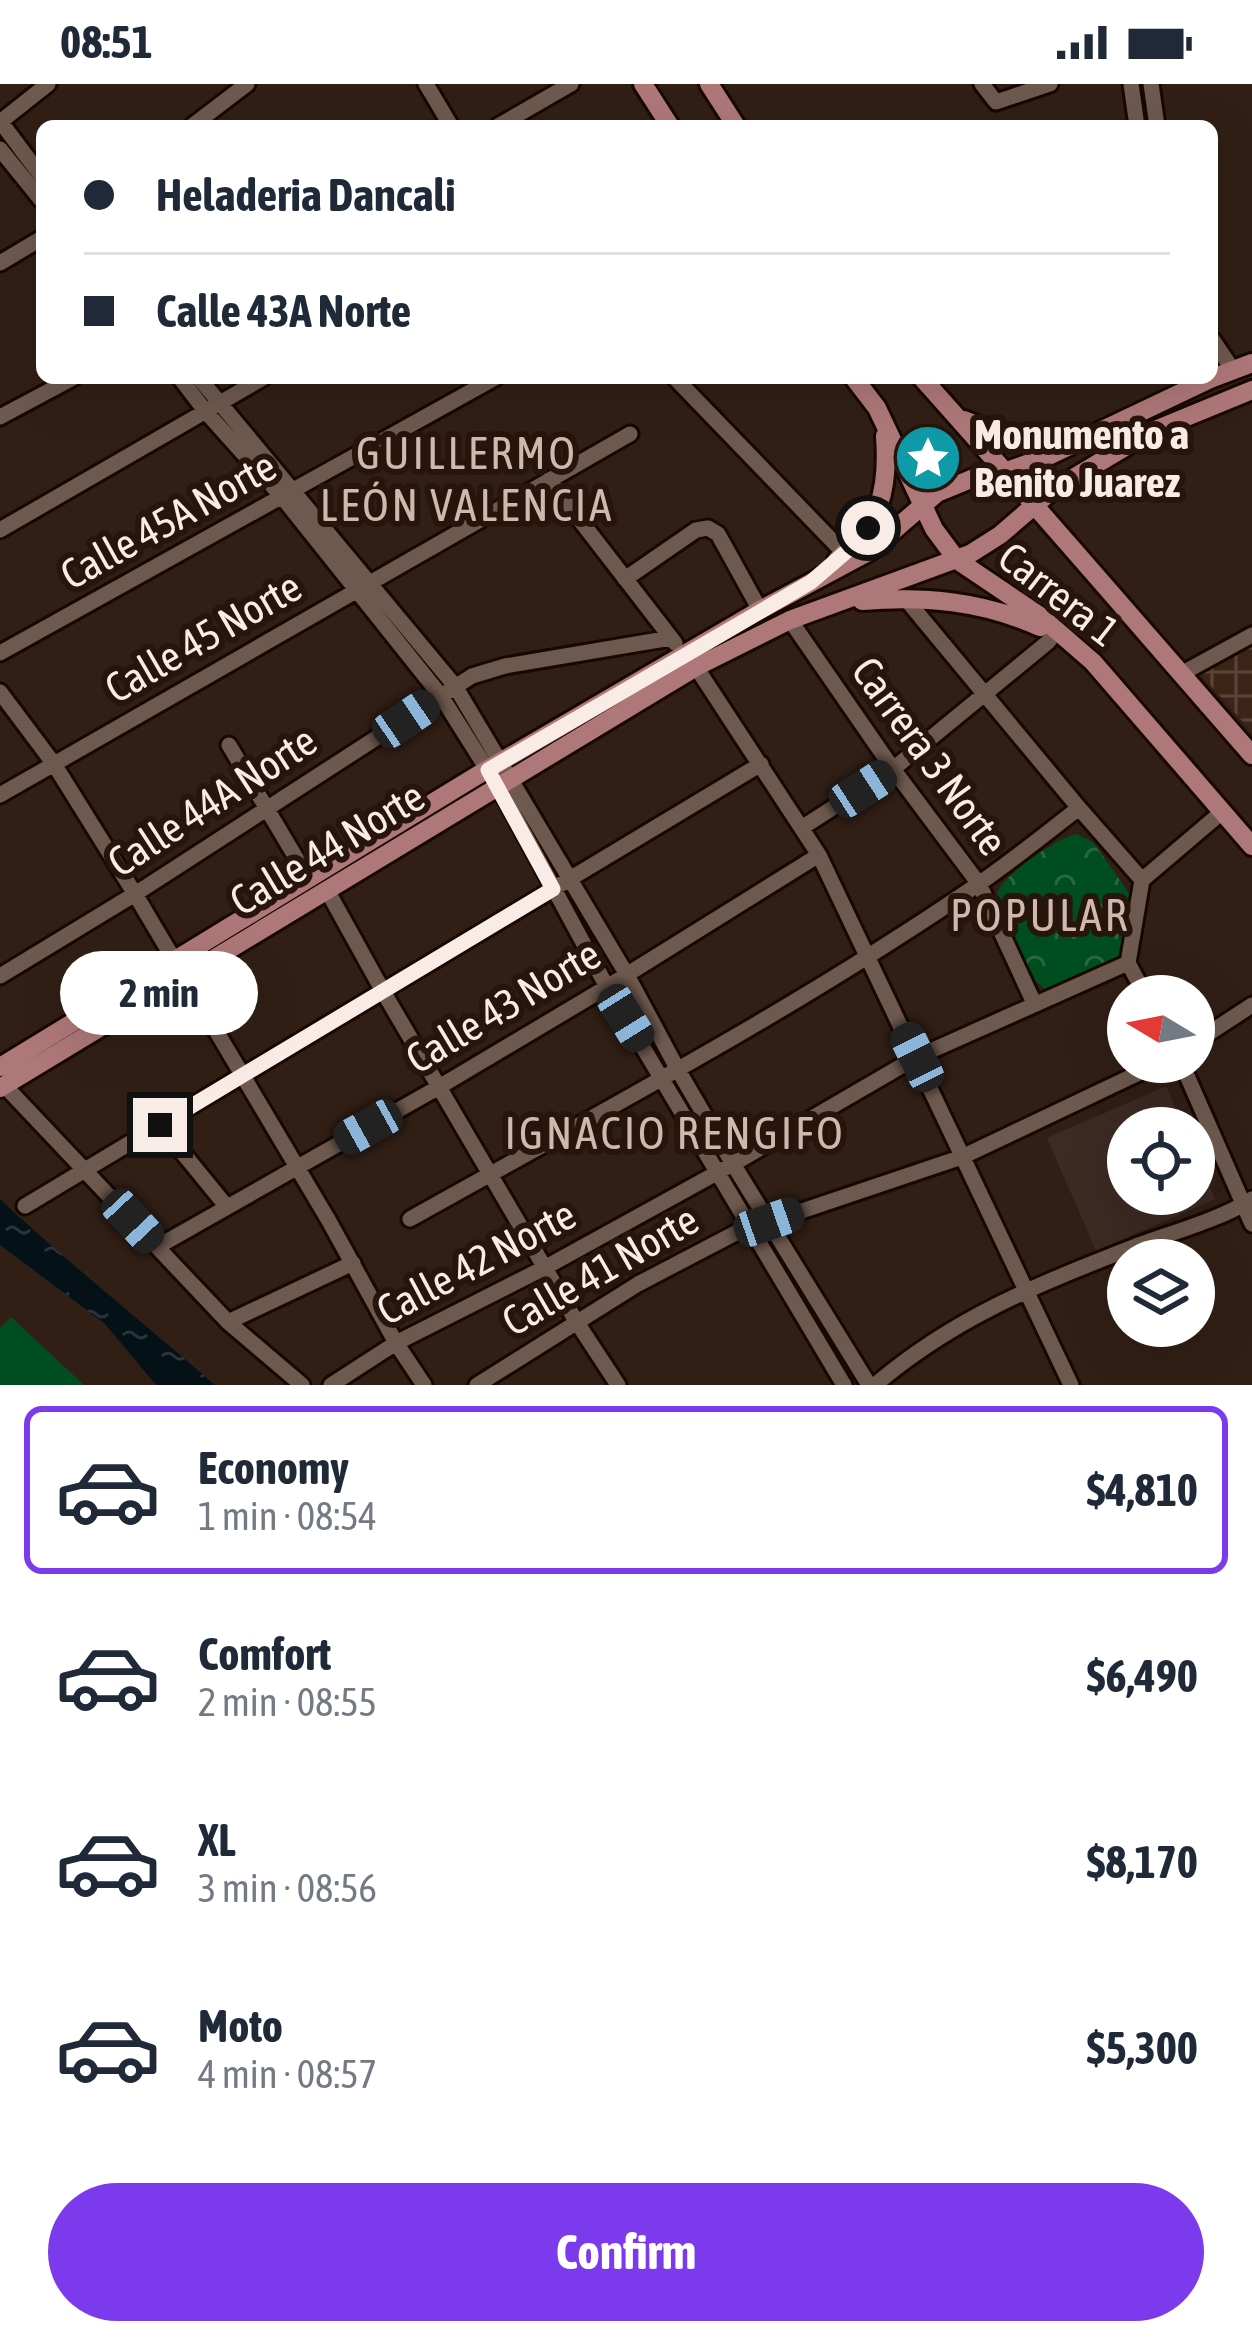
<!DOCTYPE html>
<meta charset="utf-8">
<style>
body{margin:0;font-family:"Asap Condensed",sans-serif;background:#f6f6f7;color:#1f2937;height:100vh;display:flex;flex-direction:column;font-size:45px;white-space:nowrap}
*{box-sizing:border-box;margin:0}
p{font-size:39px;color:#747a83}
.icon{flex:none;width:66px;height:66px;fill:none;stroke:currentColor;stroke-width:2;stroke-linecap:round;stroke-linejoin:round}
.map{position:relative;height:1301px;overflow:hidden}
.details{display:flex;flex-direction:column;background:#fff;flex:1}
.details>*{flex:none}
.guide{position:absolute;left:36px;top:36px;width:1182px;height:264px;border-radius:18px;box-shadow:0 12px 48px #0002;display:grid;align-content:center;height:264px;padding:0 48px;background:#fff}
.needle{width:78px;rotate:280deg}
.tools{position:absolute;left:1107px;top:891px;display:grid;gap:24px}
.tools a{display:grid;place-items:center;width:108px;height:108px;border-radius:50%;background:#fff;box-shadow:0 12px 48px #0002;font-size:60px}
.end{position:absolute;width:54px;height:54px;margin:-27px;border:15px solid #f9ece6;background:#111;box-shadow:0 0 0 6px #111}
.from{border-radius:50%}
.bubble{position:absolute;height:84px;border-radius:42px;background:#fff;box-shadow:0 12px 48px #0002;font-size:39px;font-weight:700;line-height:84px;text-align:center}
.car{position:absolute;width:36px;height:72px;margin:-36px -18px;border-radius:15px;box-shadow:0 0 9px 3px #0007;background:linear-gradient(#222 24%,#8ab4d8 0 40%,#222 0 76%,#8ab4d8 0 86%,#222 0)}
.guide b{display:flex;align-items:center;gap:42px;height:114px;font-size:45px}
.guide b+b{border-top:3px solid #e0e1e3}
.guide i{width:30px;height:30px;background:#1f2937}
ul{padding:21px 0 0;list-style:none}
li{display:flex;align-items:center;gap:36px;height:168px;margin:0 24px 18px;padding:0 24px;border:6px solid transparent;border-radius:18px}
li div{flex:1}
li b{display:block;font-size:45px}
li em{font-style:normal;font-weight:700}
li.on{border-color:#7c3aed}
li>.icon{width:108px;height:108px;stroke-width:1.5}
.action{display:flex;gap:24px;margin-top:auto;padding:24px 48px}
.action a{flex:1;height:138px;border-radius:72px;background:#7c3aed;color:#fff;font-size:48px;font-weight:700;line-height:138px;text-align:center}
.status{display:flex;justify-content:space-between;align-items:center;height:84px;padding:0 60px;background:#fff;direction:ltr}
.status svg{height:33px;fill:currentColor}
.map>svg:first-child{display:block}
.industrial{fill:url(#industrial-grid)}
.education{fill:#3c2a23}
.forest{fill:url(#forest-crowns)}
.pitch{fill:#004e1f}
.water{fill:url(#water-ripples)}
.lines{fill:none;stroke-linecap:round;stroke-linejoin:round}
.minor-casing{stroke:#180802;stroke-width:21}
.major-casing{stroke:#180802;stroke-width:24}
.minor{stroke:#6e594e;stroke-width:15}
.major{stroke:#af7878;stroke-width:18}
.route{stroke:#f9ece6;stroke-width:15}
.labels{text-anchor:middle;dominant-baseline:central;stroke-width:12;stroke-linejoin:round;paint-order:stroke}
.poi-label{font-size:42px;font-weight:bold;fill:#f9ece6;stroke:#27150c;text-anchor:start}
.street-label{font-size:42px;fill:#f9ece6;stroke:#27150c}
.neighbourhood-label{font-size:45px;letter-spacing:3px;fill:#d1b8ac;stroke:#27150c}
</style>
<div class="status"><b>08:51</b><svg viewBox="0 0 49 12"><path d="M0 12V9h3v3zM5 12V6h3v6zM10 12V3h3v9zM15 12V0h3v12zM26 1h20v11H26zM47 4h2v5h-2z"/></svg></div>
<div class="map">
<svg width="1252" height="1301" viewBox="0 0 1252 1301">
<defs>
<pattern id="industrial-grid" width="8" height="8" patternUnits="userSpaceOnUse" patternTransform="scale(3)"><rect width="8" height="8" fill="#3c2417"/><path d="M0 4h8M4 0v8" fill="none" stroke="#594439"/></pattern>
<pattern id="forest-crowns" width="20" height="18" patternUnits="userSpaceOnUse" patternTransform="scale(3)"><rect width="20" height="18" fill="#004e1f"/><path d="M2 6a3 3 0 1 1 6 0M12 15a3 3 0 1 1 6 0" fill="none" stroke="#266840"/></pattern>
<pattern id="water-ripples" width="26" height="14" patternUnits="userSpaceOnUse" patternTransform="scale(3)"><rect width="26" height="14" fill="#041218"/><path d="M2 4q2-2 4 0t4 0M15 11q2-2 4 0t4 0" fill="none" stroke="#29353a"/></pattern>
</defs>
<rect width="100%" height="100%" fill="#311f15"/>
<path class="industrial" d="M1252,551V648L1194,583Z"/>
<path class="education" d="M1166,1002L1184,1044H1128V1110H1194V1067L1215,1115L1096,1167L1047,1054Z"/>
<path class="forest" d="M1076,750L1093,758L1131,812L1121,876L1055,907L1046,906L1034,896L1000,828C998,820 996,816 998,808C1003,791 1059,753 1076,750Z"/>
<path class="pitch" d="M11,1233L84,1301H0V1244Z"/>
<path class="water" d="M0,1115C69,1180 144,1239 215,1301H156L104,1239L0,1161Z"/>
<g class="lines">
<defs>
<path id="minor" d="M426,0L451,42
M982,0L996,18L1050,0
M1131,0L1137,42
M1151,0L1157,42
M0,37L42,93
M0,38L48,0
M192,42L247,0
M498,42L571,0
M0,65L42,117
M0,179L42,154
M1212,255L1233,286
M180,294L206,328L283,414L441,612L504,712L607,903L844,1301
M199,294L455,602L627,891L678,986L733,1080L869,1301
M675,294L844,469
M0,333L73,294
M549,396L675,559
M0,446L263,294
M625,495L696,446L708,444L718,450L760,526
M905,514L1079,724L1142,796
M790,536L893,685L979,800L1034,919
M0,569L495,294
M696,583L819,771L1071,1301
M1181,590L1252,551
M0,608L54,680L135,810L329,1137L396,1259L424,1301
M229,661L308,794
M0,711L630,350
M803,743L893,685L1048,558L1054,550
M328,808L384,909L576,1237L618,1301
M1128,879L1142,796L1222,728
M1128,879L1146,912
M0,892L135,810L472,592L505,582L671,554
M1194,959L1252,921
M1181,978L1252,1140
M4,1001L228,1238L302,1301
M160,1041L227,1123
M25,1122L761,680
M410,1135C601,1028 796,925 977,801C1012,777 1045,750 1079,724
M157,1163L439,1003L607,903L819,771
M228,1238L353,1179
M331,1301L396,1259L546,1183L733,1080L917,973L1128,879
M477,1301L638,1200L749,1142L769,1138L962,1073L1162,978
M875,1301C957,1231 1042,1199 1141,1160C1174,1148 1224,1134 1252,1115"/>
<path id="major" d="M643,0L670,42
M709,0L736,42
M854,294L877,324L934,445L957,476L1040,532L1093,578L1252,762
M922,294C1033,418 1142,545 1252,671
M964,336C1001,351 1038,358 1078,352
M837,476C880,439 889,408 885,352
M862,517C925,512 982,517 1040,543
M0,983L478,691L760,526L870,467L937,409L981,391L1007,387L1046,373L1210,295L1252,279
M0,1004L696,583L790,536L970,470L1000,451L1050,408L1150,348L1252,306"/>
</defs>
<use href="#minor" class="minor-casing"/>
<use href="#major" class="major-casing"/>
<use href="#minor" class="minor"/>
<use href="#major" class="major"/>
</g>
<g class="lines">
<path class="route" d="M160,1041L553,805L488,686L811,498L861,455L868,444"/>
</g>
<defs>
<symbol id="sight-disc" viewBox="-11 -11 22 22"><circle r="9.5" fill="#0f9aa8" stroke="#27150c"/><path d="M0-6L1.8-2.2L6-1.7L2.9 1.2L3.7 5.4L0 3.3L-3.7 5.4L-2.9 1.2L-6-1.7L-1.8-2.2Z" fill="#fff"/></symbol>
</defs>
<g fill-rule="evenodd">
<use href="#sight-disc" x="890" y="336" width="76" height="76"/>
</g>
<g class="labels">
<g class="poi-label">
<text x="974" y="350">Monumento a<tspan x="974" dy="48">Benito Juarez</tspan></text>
</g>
<g class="street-label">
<text transform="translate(168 436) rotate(-29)">Calle 45A Norte</text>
<text transform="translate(1059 510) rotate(38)">Carrera 1</text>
<text transform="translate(203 553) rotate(-30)">Calle 45 Norte</text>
<text transform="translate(930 672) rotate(54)">Carrera 3 Norte</text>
<text transform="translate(212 717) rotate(-33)">Calle 44A Norte</text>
<text transform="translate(327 764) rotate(-31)">Calle 44 Norte</text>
<text transform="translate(503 922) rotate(-31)">Calle 43 Norte</text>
<text transform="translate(476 1178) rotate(-28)">Calle 42 Norte</text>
<text transform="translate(600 1186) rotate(-30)">Calle 41 Norte</text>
</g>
<g class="neighbourhood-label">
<text x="467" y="369">GUILLERMO<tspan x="467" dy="52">LEÓN VALENCIA</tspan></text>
<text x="1040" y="831">POPULAR</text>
<text x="675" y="1049">IGNACIO RENGIFO</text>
</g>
</g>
</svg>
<div class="tools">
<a><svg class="needle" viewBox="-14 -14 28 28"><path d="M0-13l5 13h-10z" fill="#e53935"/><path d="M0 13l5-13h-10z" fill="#747a83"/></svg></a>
<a><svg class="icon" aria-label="locate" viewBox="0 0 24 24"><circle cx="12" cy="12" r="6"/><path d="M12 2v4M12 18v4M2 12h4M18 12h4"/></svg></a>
<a><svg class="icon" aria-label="layers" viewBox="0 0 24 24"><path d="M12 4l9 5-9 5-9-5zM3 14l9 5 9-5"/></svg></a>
</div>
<i class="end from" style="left:868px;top:444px"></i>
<i class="end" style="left:160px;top:1041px"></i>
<div class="bubble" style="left:60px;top:867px;width:198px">2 min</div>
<i class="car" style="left:406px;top:635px;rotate:56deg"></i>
<i class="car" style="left:863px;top:705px;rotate:57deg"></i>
<i class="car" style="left:626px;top:934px;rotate:148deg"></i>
<i class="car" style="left:917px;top:973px;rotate:334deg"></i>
<i class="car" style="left:368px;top:1043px;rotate:241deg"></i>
<i class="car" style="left:133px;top:1137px;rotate:137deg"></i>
<i class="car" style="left:769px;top:1138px;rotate:71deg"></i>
<div class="guide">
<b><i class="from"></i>Heladeria Dancali</b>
<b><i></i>Calle 43A Norte</b>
</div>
</div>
<section class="details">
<ul>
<li class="on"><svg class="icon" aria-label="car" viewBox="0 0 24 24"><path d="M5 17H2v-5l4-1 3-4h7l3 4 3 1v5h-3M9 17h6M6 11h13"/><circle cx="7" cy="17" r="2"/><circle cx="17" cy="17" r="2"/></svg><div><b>Economy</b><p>1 min · 08:54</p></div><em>$4,810</em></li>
<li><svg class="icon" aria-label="car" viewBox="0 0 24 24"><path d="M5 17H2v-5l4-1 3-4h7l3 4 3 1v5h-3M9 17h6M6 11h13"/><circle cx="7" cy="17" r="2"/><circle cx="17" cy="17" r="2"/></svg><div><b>Comfort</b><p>2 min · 08:55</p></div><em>$6,490</em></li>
<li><svg class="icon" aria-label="car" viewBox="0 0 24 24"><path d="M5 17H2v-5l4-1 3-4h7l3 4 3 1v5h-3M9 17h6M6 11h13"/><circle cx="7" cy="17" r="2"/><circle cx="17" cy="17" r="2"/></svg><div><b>XL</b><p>3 min · 08:56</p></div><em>$8,170</em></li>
<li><svg class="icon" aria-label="car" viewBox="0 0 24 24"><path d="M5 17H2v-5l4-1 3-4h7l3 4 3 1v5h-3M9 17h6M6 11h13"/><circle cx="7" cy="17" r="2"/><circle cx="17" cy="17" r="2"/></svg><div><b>Moto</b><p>4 min · 08:57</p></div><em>$5,300</em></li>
</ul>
<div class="action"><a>Confirm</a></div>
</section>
